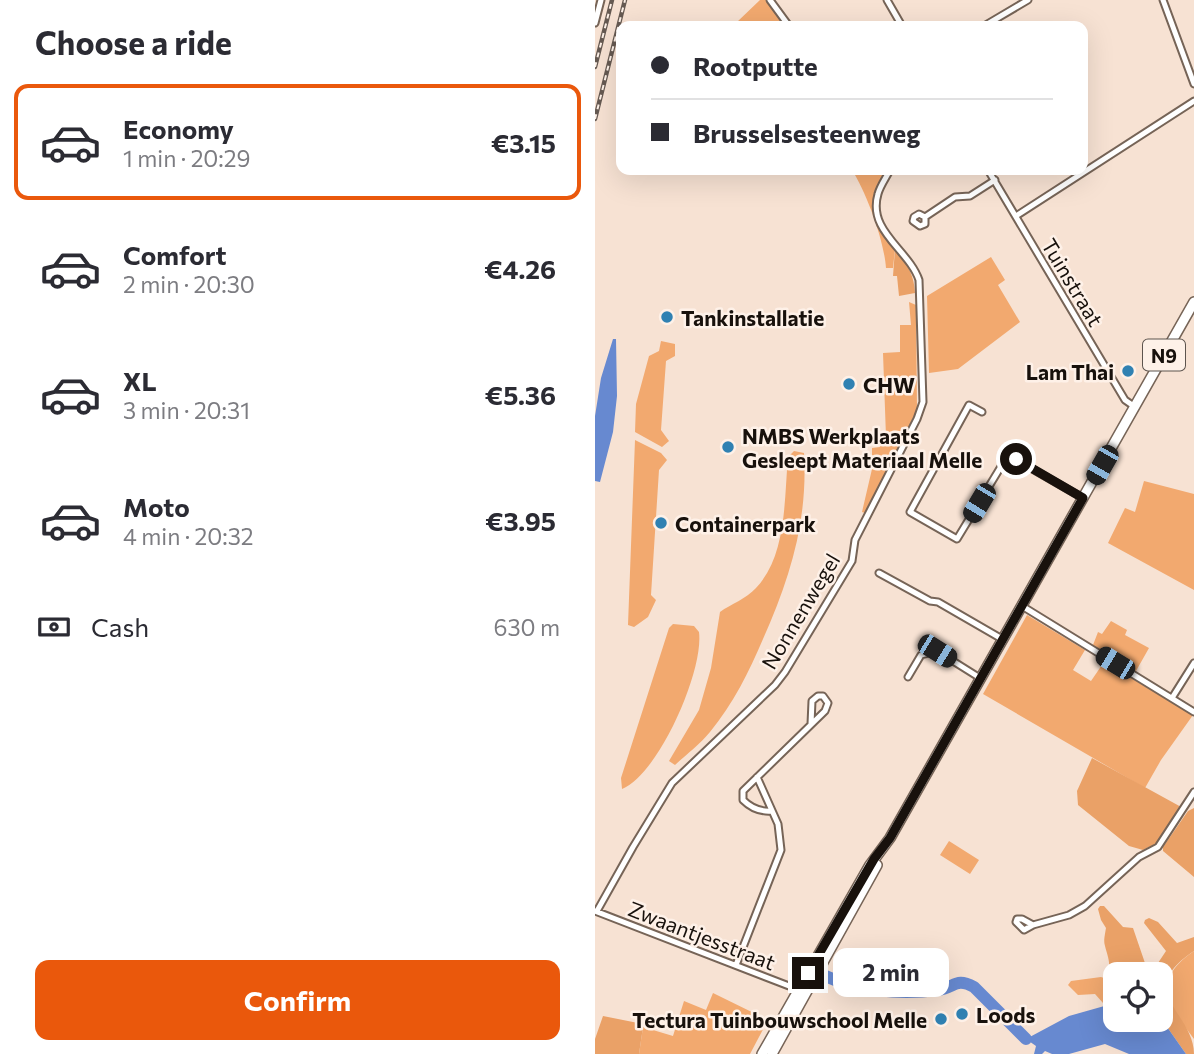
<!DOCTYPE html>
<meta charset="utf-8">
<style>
body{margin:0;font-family:Commissioner,sans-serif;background:#f2f2f3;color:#2b2b33;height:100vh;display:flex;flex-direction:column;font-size:26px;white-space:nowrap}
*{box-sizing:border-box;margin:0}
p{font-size:23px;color:#7c7c81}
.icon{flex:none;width:38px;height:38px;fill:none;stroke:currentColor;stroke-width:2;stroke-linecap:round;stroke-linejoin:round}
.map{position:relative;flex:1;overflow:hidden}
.drawer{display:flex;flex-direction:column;background:#fff;width:595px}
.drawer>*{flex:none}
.guide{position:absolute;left:21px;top:21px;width:472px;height:154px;border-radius:14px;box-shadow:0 7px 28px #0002;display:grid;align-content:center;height:154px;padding:0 35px;background:#fff}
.fabs{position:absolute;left:508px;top:962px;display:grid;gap:14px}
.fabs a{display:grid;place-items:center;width:70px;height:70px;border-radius:14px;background:#fff;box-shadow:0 7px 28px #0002;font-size:35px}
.end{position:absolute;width:32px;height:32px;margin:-16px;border:9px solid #18110c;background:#fff;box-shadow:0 0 0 4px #fff}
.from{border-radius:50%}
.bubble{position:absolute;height:49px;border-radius:14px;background:#fff;box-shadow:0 7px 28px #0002;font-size:23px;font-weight:700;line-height:49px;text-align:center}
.car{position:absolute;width:21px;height:42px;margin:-21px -10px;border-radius:9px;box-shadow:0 0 5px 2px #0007;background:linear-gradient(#222 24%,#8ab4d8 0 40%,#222 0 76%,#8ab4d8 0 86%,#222 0)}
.guide b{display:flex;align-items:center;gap:24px;height:66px;font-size:26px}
.guide b+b{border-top:2px solid #e1e1e2}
.guide i{width:18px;height:18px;background:#2b2b33}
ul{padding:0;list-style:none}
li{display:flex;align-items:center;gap:21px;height:116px;margin:0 14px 10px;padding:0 21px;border:4px solid transparent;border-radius:14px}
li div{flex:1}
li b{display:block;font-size:26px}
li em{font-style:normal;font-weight:700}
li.active{border-color:#ea580c}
li>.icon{width:63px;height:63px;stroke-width:1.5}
h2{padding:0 35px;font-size:32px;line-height:84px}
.pay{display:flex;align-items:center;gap:18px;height:77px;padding:0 35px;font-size:26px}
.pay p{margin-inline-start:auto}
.cta{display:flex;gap:14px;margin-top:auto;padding:14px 35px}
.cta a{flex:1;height:80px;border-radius:14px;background:#ea580c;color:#fff;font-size:28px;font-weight:700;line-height:80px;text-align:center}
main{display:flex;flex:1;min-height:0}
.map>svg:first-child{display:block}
.green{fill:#f2a96f}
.forest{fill:#eaa167}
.water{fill:#6789d0}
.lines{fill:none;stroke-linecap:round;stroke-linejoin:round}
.river{stroke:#6789d0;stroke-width:12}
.street-casing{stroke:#766457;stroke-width:9}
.primary-casing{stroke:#766457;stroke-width:12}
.street{stroke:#fff;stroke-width:5}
.primary{stroke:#fff;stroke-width:9}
.rail-casing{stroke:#665a52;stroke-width:4.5}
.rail{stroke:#fef1e8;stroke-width:2;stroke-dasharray:5;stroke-linecap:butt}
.route{stroke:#18110c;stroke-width:9}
.poi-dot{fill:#3081b2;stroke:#fef1e8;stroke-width:2.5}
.labels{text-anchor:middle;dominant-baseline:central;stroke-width:5;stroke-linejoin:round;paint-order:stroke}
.shield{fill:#fef1e8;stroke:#5d544e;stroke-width:2}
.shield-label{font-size:19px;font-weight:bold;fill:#18110c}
.street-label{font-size:21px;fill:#18110c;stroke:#fef1e8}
.poi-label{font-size:21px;font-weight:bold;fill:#18110c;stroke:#fef1e8;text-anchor:start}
</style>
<main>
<section class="drawer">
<h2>Choose a ride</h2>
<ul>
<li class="active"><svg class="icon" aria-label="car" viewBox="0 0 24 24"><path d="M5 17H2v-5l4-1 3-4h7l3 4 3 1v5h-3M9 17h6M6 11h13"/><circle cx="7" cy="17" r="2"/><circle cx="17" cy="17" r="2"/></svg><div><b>Economy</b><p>1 min · 20:29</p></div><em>€3.15</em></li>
<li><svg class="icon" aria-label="car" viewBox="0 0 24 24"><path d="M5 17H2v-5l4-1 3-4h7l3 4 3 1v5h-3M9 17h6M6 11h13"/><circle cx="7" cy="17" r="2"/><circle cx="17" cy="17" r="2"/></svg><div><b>Comfort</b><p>2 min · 20:30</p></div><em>€4.26</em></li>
<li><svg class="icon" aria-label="car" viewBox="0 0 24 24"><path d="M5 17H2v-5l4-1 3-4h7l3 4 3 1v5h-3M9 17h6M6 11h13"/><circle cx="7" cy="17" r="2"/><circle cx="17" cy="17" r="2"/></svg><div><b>XL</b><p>3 min · 20:31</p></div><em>€5.36</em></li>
<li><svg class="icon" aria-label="car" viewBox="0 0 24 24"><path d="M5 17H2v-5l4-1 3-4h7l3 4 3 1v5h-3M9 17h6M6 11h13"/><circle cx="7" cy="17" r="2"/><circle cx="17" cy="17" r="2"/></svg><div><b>Moto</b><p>4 min · 20:32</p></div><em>€3.95</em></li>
</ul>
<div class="pay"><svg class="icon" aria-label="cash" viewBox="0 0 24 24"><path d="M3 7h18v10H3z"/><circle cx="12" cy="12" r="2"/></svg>Cash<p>630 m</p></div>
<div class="cta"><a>Confirm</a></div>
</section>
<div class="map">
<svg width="599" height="1054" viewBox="0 0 599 1054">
<rect width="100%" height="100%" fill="#f7e2d3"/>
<path class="green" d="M165,0H171L190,26H144L142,22Z
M257,170H292C276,205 273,219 300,249L298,268H291C289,240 272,194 257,170Z
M396,257L410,280L403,285L425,322L363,369L334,373L332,296Z
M314,302L321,305L322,410L270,513L267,512L277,469V448L285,447L291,437L288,353L305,352V325H316Z
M66,341L80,344V356L71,361L66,430L74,441L67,447L40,432L41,404L54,356L64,351Z
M40,440L66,453L72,460L64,470L56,595L61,600L53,617L39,627L33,625Z
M199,451L209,453C213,521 195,578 168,639C154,672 138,704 115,732C105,744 92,754 80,765L74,761L104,710L116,668L125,612C136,604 151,599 161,588C192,555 189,500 193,457Z
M549,481L599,494V590L513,543L530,508L540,512Z
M432,615L490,650L478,670L496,681L509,662L598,715L566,760L550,788L388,694Z
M516,621L532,630L530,635L554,648L541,671L498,645L503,632L507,634Z
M78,624L99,626L104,632C109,670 64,774 27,789L26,778L74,628Z
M354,841L384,860L375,874L345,855Z
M599,951V1039C574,1005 555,981 599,951Z
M506,977L512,979L520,992V1003H508L500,994L483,995L473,985L476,981Z
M118,993L173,1020L155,1054H44L48,1027L78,1036L89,1001L111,1010Z"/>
<path class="forest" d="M300,249C312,263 319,274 320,293L304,296L302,276H298Z
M497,758L588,808L562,843L548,850L534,846L483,805L482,791Z
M599,808V877L568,851V847L593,811Z
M505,906H509L528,927L538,928L551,966L556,967L561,966L571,951L549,923L550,920L554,918L563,922L582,943L599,937V951C537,992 599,1012 599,1054H591L565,1017V975H520V992C509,974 517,973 513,957C509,941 508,945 511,928L506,920L503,909Z
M8,1016L43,1023L48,1027L44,1054H0V1039Z"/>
<path class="water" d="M18,339H21L22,396L18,432L5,482L0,481V416L6,378Z
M520,1003V1020H565V1017L591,1054H534L510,1044L474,1054H457L450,1051L447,1054H439L441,1046L431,1039L474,1016Z"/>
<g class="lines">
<path class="river" d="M228,975C262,991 304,995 343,990C360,988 360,977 379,987L431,1039"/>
<defs>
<path id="street" d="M175,0L194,26
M292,0L307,26
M568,0L599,84
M0,23L6,0
M389,26L433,0
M393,170L530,400L540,407
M421,216L599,101
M330,217V224L325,226L318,221L319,217L324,214L330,217L360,197L375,196L400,180
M387,412L374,405L315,512L362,539L413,455L488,498
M284,573L335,601L343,602L407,639
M427,606L599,712
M313,677L326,655L342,651L385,678
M577,698L599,663
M177,811C165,812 156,808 148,800V791L230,711L233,703L228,696H223L217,701L216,724
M0,911L194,986L206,989
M2,911L38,847L77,783L180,685L190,672L257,561L260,540L322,419L328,402L324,280C314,250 272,231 283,194C285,186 291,178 295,170
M438,925L427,919H422L421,922L429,930L438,925L474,915L490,906L544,857L563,847L599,792
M141,965L186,850L183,824L162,777"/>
<path id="primary" d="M167,1054L275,865L295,838L599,302
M177,1054L282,865"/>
</defs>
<use href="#street" class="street-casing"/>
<use href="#primary" class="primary-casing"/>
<use href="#street" class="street"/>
<use href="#primary" class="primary"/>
<defs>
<path id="rail" d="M0,67L17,0
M0,119L30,0"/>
</defs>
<use href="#rail" class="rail-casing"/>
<use href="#rail" class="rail"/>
</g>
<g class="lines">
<path class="route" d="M213,973L279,859L295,838L488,498L421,459"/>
</g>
<g class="poi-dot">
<circle cx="72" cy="317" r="7"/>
<circle cx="533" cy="371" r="7"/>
<circle cx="254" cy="384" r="7"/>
<circle cx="133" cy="447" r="7"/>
<circle cx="66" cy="523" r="7"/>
<circle cx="367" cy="1014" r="7"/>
<circle cx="346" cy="1019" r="7"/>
</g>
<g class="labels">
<rect class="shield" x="548" y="339.5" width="42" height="31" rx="5"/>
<g class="shield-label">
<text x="569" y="355">N9</text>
</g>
<g class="street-label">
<text transform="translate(478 282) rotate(59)">Tuinstraat</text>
<text transform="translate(205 611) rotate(-59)">Nonnenwegel</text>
<text transform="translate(107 935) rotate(21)">Zwaantjesstraat</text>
</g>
<g class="poi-label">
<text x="86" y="317">Tankinstallatie</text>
<text x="519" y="371" text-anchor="end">Lam Thai</text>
<text x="268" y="384">CHW</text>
<text x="147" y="435">NMBS Werkplaats<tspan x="147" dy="24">Gesleept Materiaal Melle</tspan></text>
<text x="80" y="523">Containerpark</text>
<text x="381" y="1014">Loods</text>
<text x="332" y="1019" text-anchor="end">Tectura Tuinbouwschool Melle</text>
</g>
</g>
</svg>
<div class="fabs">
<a><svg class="icon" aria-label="locate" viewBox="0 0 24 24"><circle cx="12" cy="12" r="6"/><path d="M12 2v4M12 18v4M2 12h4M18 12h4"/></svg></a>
</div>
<i class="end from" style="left:421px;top:459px"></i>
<i class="end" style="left:213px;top:973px"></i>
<div class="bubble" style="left:238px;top:948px;width:116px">2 min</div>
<i class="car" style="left:507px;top:465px;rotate:210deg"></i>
<i class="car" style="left:384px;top:503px;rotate:211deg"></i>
<i class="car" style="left:342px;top:651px;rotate:122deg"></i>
<i class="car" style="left:520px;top:663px;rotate:301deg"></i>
<div class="guide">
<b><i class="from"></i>Rootputte</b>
<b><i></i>Brusselsesteenweg</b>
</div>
</div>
</main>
